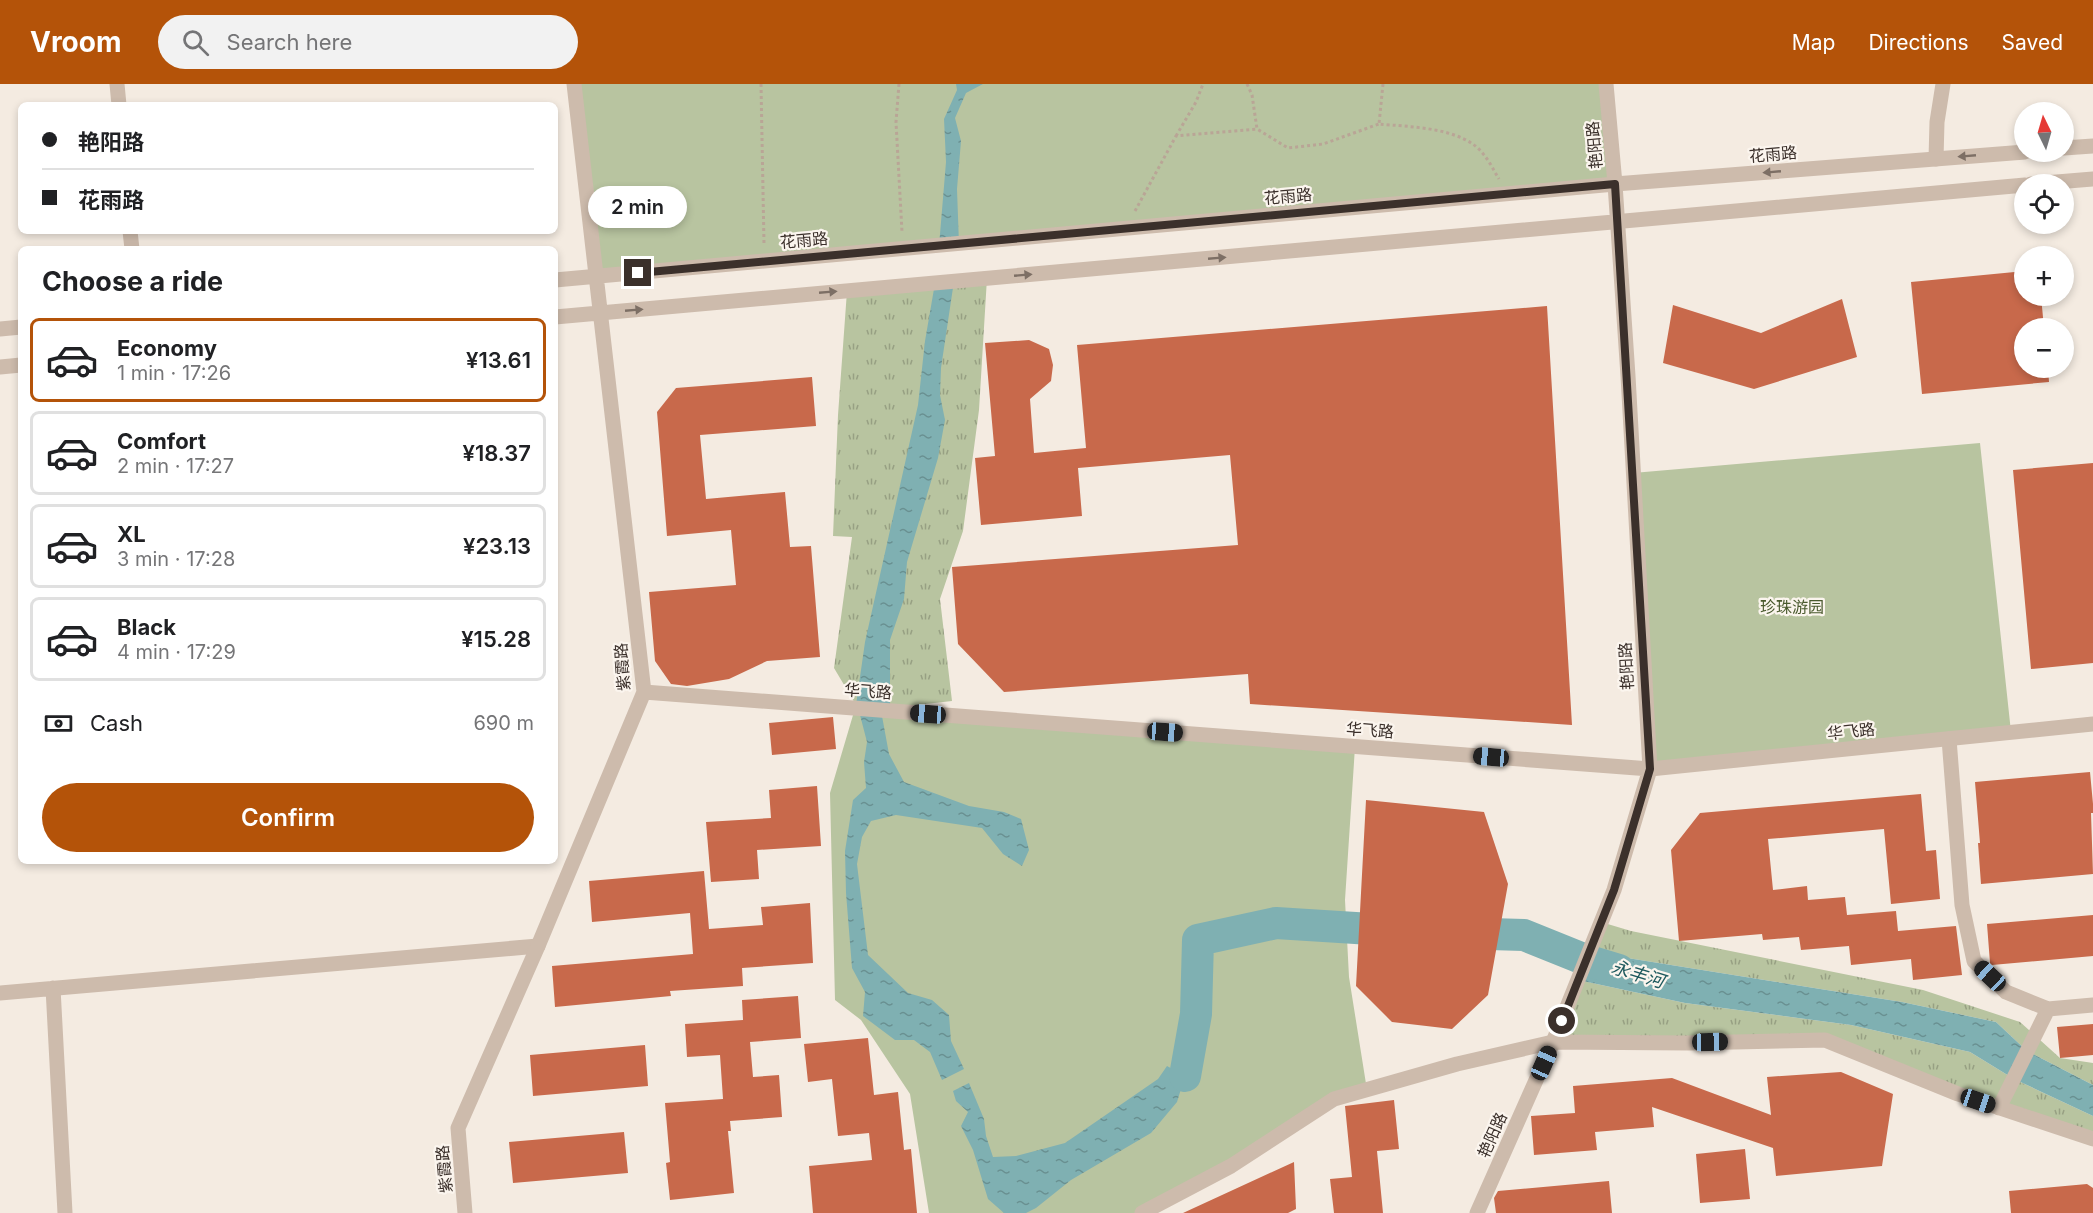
<!DOCTYPE html>
<meta charset="utf-8">
<style>
body{margin:0;font-family:Inter,"Noto Sans SC",sans-serif;background:#f2f2f2;color:#202124;height:100vh;display:flex;flex-direction:column;font-size:22px;white-space:nowrap}
*{box-sizing:border-box;margin:0}
p{font-size:20px;color:#757577}
.icon{flex:none;width:33px;height:33px;fill:none;stroke:currentColor;stroke-width:2;stroke-linecap:round;stroke-linejoin:round}
.map{position:relative;flex:1;overflow:hidden}
.details{position:absolute;left:18px;top:162px;width:540px;height:618px;display:flex;flex-direction:column;background:#fff;border-radius:9px;box-shadow:0 3px 9px #0003}
.details>*{flex:none}
.top-card{position:absolute;left:18px;top:18px;width:540px;height:132px;border-radius:9px;box-shadow:0 3px 9px #0003;display:grid;align-content:center;height:132px;padding:0 24px;background:#fff}
.needle{width:39px;rotate:355deg}
.controls{position:absolute;left:2014px;top:18px;display:grid;gap:12px}
.controls a{display:grid;place-items:center;width:60px;height:60px;border-radius:50%;background:#fff;box-shadow:0 3px 9px #0003;font-size:30px}
.end{position:absolute;width:27px;height:27px;margin:-14px;border:8px solid #3b302b;background:#fff;box-shadow:0 0 0 3px #fff}
.from{border-radius:50%}
.bubble{position:absolute;height:42px;border-radius:21px;background:#fff;box-shadow:0 3px 9px #0003;font-size:20px;font-weight:600;line-height:42px;text-align:center}
.car{position:absolute;width:18px;height:36px;margin:-18px -9px;border-radius:8px;box-shadow:0 0 4px 2px #0007;background:linear-gradient(#222 24%,#8ab4d8 0 40%,#222 0 76%,#8ab4d8 0 86%,#222 0)}
.top-card b{display:flex;align-items:center;gap:21px;height:57px;font-size:22px}
.top-card b+b{border-top:2px solid #e0e0e0}
.top-card i{width:15px;height:15px;background:#202124}
ul{padding:0;list-style:none}
li{display:flex;align-items:center;gap:18px;height:84px;margin:0 12px 9px;padding:0 12px;border:3px solid #e0e0e0;border-radius:9px}
li div{flex:1}
li b{display:block;font-size:22px}
li em{font-style:normal;font-weight:600}
li.selected{border-color:#b45309}
li>.icon{width:54px;height:54px;stroke-width:1.5}
h2{padding:0 24px;font-size:27px;line-height:72px}
.pay{display:flex;align-items:center;gap:15px;height:66px;padding:0 24px;font-size:22px}
.pay p{margin-inline-start:auto}
.action{display:flex;gap:12px;margin-top:auto;padding:12px 24px}
.action a{flex:1;height:69px;border-radius:36px;background:#b45309;color:#fff;font-size:24px;font-weight:600;line-height:69px;text-align:center}
header{display:flex;align-items:center;gap:36px;box-sizing:border-box;height:84px;padding:0 30px;background:#b45309;color:#fff}
header strong{font-size:28px}
nav{display:flex;gap:33px;margin-inline-start:auto;font-size:21px}
.search{width:420px;height:54px;background:#f2f2f2;display:flex;align-items:center;gap:15px;box-sizing:border-box;padding:0 21px;border-radius:33px;color:#757577;font-size:22px}
.map>svg:first-child{display:block}
.grass{fill:url(#grass-tufts)}
.park{fill:#b8c4a0}
.water{fill:url(#water-ripples)}
.lines{fill:none;stroke-linecap:round;stroke-linejoin:round}
.river{stroke:#7fb0b2;stroke-width:32}
.building{fill:#c8694b}
.path{stroke:#b9a596;stroke-width:3;stroke-dasharray:3 3;stroke-linecap:butt}
.minor{stroke:#cdbbac;stroke-width:15}
.tertiary{stroke:#cdbbac;stroke-width:15}
.oneway{fill:#7d6f65}
.route{stroke:#3b302b;stroke-width:8}
.labels{text-anchor:middle;dominant-baseline:central;stroke-width:4.5;stroke-linejoin:round;paint-order:stroke}
.street-label{font-size:16px;fill:#3b302b;stroke:#fbf5ee}
.park-label{font-size:16px;fill:#4a5a2e;stroke:#fbf5ee}
.water-label{font-size:18px;font-style:italic;fill:#1f5a5e;stroke:#fbf5ee}
</style>
<header>
<strong>Vroom</strong>
<div class="search"><svg class="icon" aria-label="search" viewBox="0 0 24 24"><circle cx="10" cy="10" r="6"/><path d="M15 15l6 6"/></svg>Search here</div>
<nav><a>Map</a><a>Directions</a><a>Saved</a></nav>
</header>
<div class="map">
<svg width="2093" height="1129" viewBox="0 0 2093 1129">
<defs>
<pattern id="grass-tufts" width="24" height="20" patternUnits="userSpaceOnUse" patternTransform="scale(1.5)"><rect width="24" height="20" fill="#b8c4a0"/><path d="M3 7l-1-3M5 7V3M7 7l1-3M15 17l-1-3M17 17v-4M19 17l1-3" fill="none" stroke="#97a083"/></pattern>
<pattern id="water-ripples" width="26" height="14" patternUnits="userSpaceOnUse" patternTransform="scale(1.5)"><rect width="26" height="14" fill="#7fb0b2"/><path d="M2 4q2-2 4 0t4 0M15 11q2-2 4 0t4 0" fill="none" stroke="#699091"/></pattern>
</defs>
<rect width="100%" height="100%" fill="#f4ebe1"/>
<path class="grass" d="M987,194L979,326L963,447L940,515L952,617L890,624L856,621L834,584L852,453L833,452L838,331L847,207Z
M1601,838L1631,847L1923,906L2020,938L2060,974L2093,979V1001L2027,967L1996,938L1902,918L1590,868Z
M1578,896L1685,919L1851,941L1970,968L2014,995L2093,1032V1055L1825,956L1553,958Z"/>
<path class="park" d="M574,0H1606L1615,100L595,193Z
M1980,359L2011,648L1650,685L1633,389Z
M856,621L1355,663L1345,816L1349,893L1367,1006L1325,1021L1142,1129H929L910,1010L861,936L835,916L830,709Z"/>
<path class="water" d="M956,0H983L966,9L955,34L961,57L957,105L959,160L939,162L946,78L944,35L957,6Z
M954,197L941,284L940,311L945,336L938,374L907,478L904,515L890,556V624L856,621L865,558L918,321L925,257L935,199Z
M860,631L882,632L889,670L904,698L969,722L1004,728L1021,735L1029,766L1022,782L1003,770L982,744L896,731L871,737L862,753L857,780L868,871L908,909L932,916L949,931L951,957L964,985L942,996L930,968L914,956H895L863,932L865,908L852,884L846,809L845,767L853,716L866,704L864,678L867,658Z
M1590,868L1902,918L1996,938L2027,967L2093,1001V1032L2014,995L1970,968L1851,941L1685,919L1578,896Z
M1167,982L1185,992L1177,1018L1151,1049L1071,1096L1036,1124L1026,1129H1004L988,1115L973,1066L961,1042L968,1028L956,1017L953,1007L969,999L984,1035L986,1052L993,1073L1016,1072L1065,1059L1158,995Z"/>
<g class="lines">
<path class="river" d="M1455,849L1524,851L1586,876L1619,886
M1185,992L1196,930L1198,856L1276,839L1403,847"/>
</g>
<path class="building" d="M2025,187V212H2041L2044,244H2025V284H2048L2049,298L1922,310L1911,198Z
M1842,215L1857,273L1754,305L1663,279L1673,221L1761,249Z
M1547,222L1572,641L1250,620L1248,590L1004,608L958,560L952,483L1238,461L1230,371L1078,384L1082,432L981,441L975,374L995,372L985,259L1029,256L1049,265L1053,281L1051,297L1030,315L1034,369L1086,364L1077,261Z
M812,293L816,342L700,351L706,415L785,408L790,463L811,462L820,573L767,577L729,595L687,602L671,600L655,577L649,508L736,501L731,446L667,452L657,328L676,304Z
M2093,379V579L2031,585L2013,386Z
M833,633L836,665L772,671L769,639Z
M2090,688L2093,720V729H2091L2093,790L1981,800L1978,759H1980L1975,698Z
M817,702L821,762L757,766L759,795L711,798L706,738L771,734L769,706Z
M1921,710L1926,767L1936,766L1940,815L1891,820L1884,745L1768,755L1773,806L1807,802L1808,816L1845,813L1847,831L1896,827L1898,847L1956,842L1962,891L1913,896L1911,875L1851,881L1849,862L1801,866L1799,853L1763,856L1762,850L1679,857L1671,766L1700,729Z
M1366,716L1484,728L1508,800L1488,911L1452,945L1392,938L1356,902Z
M704,787L709,845L763,841L761,823L810,819L813,879L742,884L743,902L670,907L671,912L555,923L552,882L693,870L690,829L592,838L589,797Z
M2093,831V872L1992,881L1990,879L1987,840Z
M798,912L801,954L750,958L753,993L779,991L782,1033L730,1037L731,1047H728L734,1109L670,1116L666,1079L670,1078L665,1019L723,1015L720,971L687,973L685,940L743,936L742,916Z
M2093,940V971L2060,974L2057,943Z
M868,954L874,1011L898,1008L904,1066L911,1065L917,1129H813L809,1082L872,1076L869,1049L838,1052L832,995L808,998L804,960Z
M645,961L648,1002L533,1012L530,971Z
M1841,988L1893,1010L1882,1082L1776,1092L1773,1064L1652,1023L1654,1043L1595,1048L1597,1066L1534,1071L1531,1032L1575,1029L1573,1002L1672,994L1771,1031L1767,993Z
M1394,1016L1399,1065L1377,1067L1383,1129H1334L1330,1095L1352,1093L1345,1022Z
M624,1048L628,1089L513,1099L509,1058Z
M1745,1065L1750,1115L1700,1119L1696,1070Z
M1294,1078L1296,1125L1288,1129H1183Z
M1609,1097L1612,1129H1496L1494,1114L1498,1107Z
M2087,1100L2093,1104V1129H2011L2009,1107Z"/>
<g class="lines">
<path class="path" d="M761,0L764,160
M899,0L896,38L902,148
M1247,0L1252,11L1257,45L1288,64L1323,60L1379,40
M1383,0L1379,40C1410,43 1464,43 1484,71C1490,78 1494,87 1499,95
M1176,52L1196,18L1203,0
M1135,127L1176,52L1257,45"/>
<path class="minor" d="M1936,75L1937,38L1943,0
M1949,655L1962,821L1974,877L2006,908L2048,925
M53,904L65,1129
M0,909L538,862
M1999,1024L2048,925L2093,921
M1142,1129L1231,1082L1334,1015L1457,980L1553,958L1689,959L1825,956L1958,1010L2093,1055"/>
<path class="tertiary" d="M117,0L119,21
M2064,64L2093,62
M2031,100L2093,95
M130,147L132,165
M555,196L1615,100L2025,68
M555,233L2025,101
M0,245L21,243
M0,283L21,281
M644,608L1650,685L2093,640
M465,1129L458,1044L538,862L644,608L574,0
M1477,1129L1553,958L1614,806L1650,685L1628,292L1615,100L1606,0"/>
</g>
<defs><path id="oneway-solid" d="M-6-.8H1V-3.2L6.5 0L1 3.2V.8H-6Z" transform="scale(1.5)"/></defs>
<g class="oneway">
<use href="#oneway-solid" transform="translate(1967 72) rotate(175)"/>
<use href="#oneway-solid" transform="translate(1772 88) rotate(175)"/>
<use href="#oneway-solid" transform="translate(1217 174) rotate(-5)"/>
<use href="#oneway-solid" transform="translate(1023 191) rotate(-5)"/>
<use href="#oneway-solid" transform="translate(828 208) rotate(-5)"/>
<use href="#oneway-solid" transform="translate(634 226) rotate(-5)"/>
</g>
<g class="lines">
<path class="route" d="M638,189L1615,100L1650,685L1614,806L1562,937"/>
</g>
<g class="labels">
<g class="street-label">
<text transform="translate(1594 61) rotate(-95)">艳阳路</text>
<text transform="translate(1773 70) rotate(-5)">花雨路</text>
<text transform="translate(1288 112) rotate(-5)">花雨路</text>
<text transform="translate(804 156) rotate(-5)">花雨路</text>
<text transform="translate(1626 582) rotate(-93)">艳阳路</text>
<text transform="translate(622 583) rotate(-94)">紫霞路</text>
<text transform="translate(868 607) rotate(4)">华飞路</text>
<text transform="translate(1370 646) rotate(4)">华飞路</text>
<text transform="translate(1851 647) rotate(-6)">华飞路</text>
<text transform="translate(1492 1051) rotate(-66)">艳阳路</text>
<text transform="translate(444 1085) rotate(-95)">紫霞路</text>
</g>
<g class="park-label">
<text x="1792" y="523">珍珠游园</text>
</g>
<g class="water-label">
<text transform="translate(1638 890) rotate(17)">永丰河</text>
</g>
</g>
</svg>
<div class="controls">
<a><svg class="needle" viewBox="-14 -14 28 28"><path d="M0-13l5 13h-10z" fill="#e53935"/><path d="M0 13l5-13h-10z" fill="#757577"/></svg></a>
<a><svg class="icon" aria-label="locate" viewBox="0 0 24 24"><circle cx="12" cy="12" r="6"/><path d="M12 2v4M12 18v4M2 12h4M18 12h4"/></svg></a>
<a>+</a>
<a>−</a>
</div>
<i class="end from" style="left:1562px;top:937px"></i>
<i class="end" style="left:638px;top:189px"></i>
<div class="bubble" style="left:588px;top:102px;width:99px">2 min</div>
<i class="car" style="left:928px;top:630px;rotate:274deg"></i>
<i class="car" style="left:1165px;top:648px;rotate:94deg"></i>
<i class="car" style="left:1491px;top:673px;rotate:275deg"></i>
<i class="car" style="left:1990px;top:892px;rotate:313deg"></i>
<i class="car" style="left:1710px;top:958px;rotate:89deg"></i>
<i class="car" style="left:1544px;top:979px;rotate:24deg"></i>
<i class="car" style="left:1978px;top:1017px;rotate:109deg"></i>
<div class="top-card">
<b><i class="from"></i>艳阳路</b>
<b><i></i>花雨路</b>
</div>
<section class="details">
<h2>Choose a ride</h2>
<ul>
<li class="selected"><svg class="icon" aria-label="car" viewBox="0 0 24 24"><path d="M5 17H2v-5l4-1 3-4h7l3 4 3 1v5h-3M9 17h6M6 11h13"/><circle cx="7" cy="17" r="2"/><circle cx="17" cy="17" r="2"/></svg><div><b>Economy</b><p>1 min · 17:26</p></div><em>¥13.61</em></li>
<li><svg class="icon" aria-label="car" viewBox="0 0 24 24"><path d="M5 17H2v-5l4-1 3-4h7l3 4 3 1v5h-3M9 17h6M6 11h13"/><circle cx="7" cy="17" r="2"/><circle cx="17" cy="17" r="2"/></svg><div><b>Comfort</b><p>2 min · 17:27</p></div><em>¥18.37</em></li>
<li><svg class="icon" aria-label="car" viewBox="0 0 24 24"><path d="M5 17H2v-5l4-1 3-4h7l3 4 3 1v5h-3M9 17h6M6 11h13"/><circle cx="7" cy="17" r="2"/><circle cx="17" cy="17" r="2"/></svg><div><b>XL</b><p>3 min · 17:28</p></div><em>¥23.13</em></li>
<li><svg class="icon" aria-label="car" viewBox="0 0 24 24"><path d="M5 17H2v-5l4-1 3-4h7l3 4 3 1v5h-3M9 17h6M6 11h13"/><circle cx="7" cy="17" r="2"/><circle cx="17" cy="17" r="2"/></svg><div><b>Black</b><p>4 min · 17:29</p></div><em>¥15.28</em></li>
</ul>
<div class="pay"><svg class="icon" aria-label="cash" viewBox="0 0 24 24"><path d="M3 7h18v10H3z"/><circle cx="12" cy="12" r="2"/></svg>Cash<p>690 m</p></div>
<div class="action"><a>Confirm</a></div>
</section>
</div>
